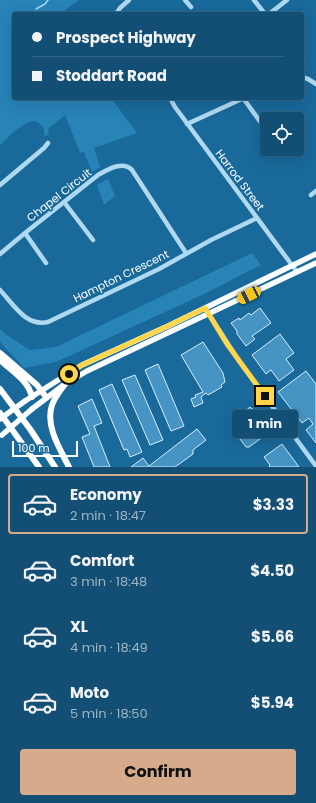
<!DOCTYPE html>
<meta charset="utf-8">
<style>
body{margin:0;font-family:Poppins,sans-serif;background:#20597c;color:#f1f3f6;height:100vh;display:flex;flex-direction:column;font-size:15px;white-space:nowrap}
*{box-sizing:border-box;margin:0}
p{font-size:13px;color:#9db5c5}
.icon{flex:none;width:22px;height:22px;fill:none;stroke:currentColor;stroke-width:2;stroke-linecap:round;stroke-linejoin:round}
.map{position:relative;height:467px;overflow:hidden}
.drawer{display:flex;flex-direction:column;background:#134f74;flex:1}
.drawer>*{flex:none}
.hud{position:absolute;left:12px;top:12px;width:292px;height:88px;border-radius:4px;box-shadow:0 4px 16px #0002,0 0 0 1px #326686;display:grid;align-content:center;height:88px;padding:0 20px;background:#134f74}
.tools{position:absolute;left:260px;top:112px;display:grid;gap:8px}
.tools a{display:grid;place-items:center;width:44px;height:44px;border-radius:4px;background:#134f74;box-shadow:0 4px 16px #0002,0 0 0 1px #326686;font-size:20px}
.scale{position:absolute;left:12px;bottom:10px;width:66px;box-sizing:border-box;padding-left:4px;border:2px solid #fff;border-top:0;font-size:11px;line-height:14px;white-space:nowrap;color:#fff;-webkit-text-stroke:3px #19699b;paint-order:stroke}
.end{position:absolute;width:18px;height:18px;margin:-9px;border:5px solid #ffd54a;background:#111;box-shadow:0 0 0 2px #111}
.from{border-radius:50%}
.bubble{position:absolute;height:28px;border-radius:4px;background:#134f74;box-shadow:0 4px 16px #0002,0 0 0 1px #326686;font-size:13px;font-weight:700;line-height:28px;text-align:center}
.car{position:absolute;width:12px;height:24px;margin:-12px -6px;border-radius:5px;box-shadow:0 0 3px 1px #0007;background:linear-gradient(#f5c518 24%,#345 0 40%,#f5c518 0 76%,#345 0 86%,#f5c518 0)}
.hud b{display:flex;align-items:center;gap:14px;height:38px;font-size:15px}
.hud b+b{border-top:1px solid #326686}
.hud i{width:10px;height:10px;background:#f1f3f6}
ul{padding:7px 0 0;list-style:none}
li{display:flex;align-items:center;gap:12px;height:60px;margin:0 8px 6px;padding:0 12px;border:2px solid transparent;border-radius:4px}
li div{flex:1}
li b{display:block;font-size:15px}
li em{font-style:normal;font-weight:700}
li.active{border-color:#d6ab8b}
li>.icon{width:36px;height:36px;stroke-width:1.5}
.action{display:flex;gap:8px;margin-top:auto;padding:8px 20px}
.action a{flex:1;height:46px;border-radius:4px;background:#d6ab8b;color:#111;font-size:16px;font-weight:700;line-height:46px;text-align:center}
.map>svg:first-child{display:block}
.green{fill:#2883b7}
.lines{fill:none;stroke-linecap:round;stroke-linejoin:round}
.stream{stroke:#a2d7f4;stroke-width:1.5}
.building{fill:#4694c3;stroke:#d6eefc}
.minor{stroke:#afd9f1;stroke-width:4.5}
.major{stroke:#f9fdff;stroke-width:5.5}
.highway{stroke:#fff;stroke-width:6}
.major-bridge{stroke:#f9fdff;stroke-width:5.5}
.route{stroke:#ffd54a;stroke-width:5}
.labels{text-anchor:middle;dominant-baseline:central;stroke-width:3;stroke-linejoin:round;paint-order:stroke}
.street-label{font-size:11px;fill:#fff;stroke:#19699b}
</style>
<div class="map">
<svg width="316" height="467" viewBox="0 0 316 467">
<rect width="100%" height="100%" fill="#19699b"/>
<path class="green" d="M0,0H79L60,14H14V98H111L137,133L94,148L100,167L92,172L84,152L80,153L65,115L48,129L49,135L44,136V128C41,125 38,122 34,121C25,120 7,139 0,145Z
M108,179L115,196L104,205L97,185Z
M252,253L261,265L202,295L56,362L24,368L0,342V329L4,333L30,350L56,347Z"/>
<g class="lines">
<path class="stream" d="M36,9L45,4L48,0"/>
</g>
<path class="building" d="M260,308L271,323L252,336L255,339L246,346L237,334V331L231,323L239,318L240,320L249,313L251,315Z
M280,334L294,353L286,359L294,370L279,381L271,370L266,374L252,355Z
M203,342L223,373L225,382L221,385L222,387L208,395L206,393L201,397L203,403L194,407L191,399L196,397L195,395L203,392L181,355Z
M158,364L184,426L171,431L145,370Z
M306,371L316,384V443L306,430L313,424L309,418L302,423L278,392Z
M135,375L163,440L150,445L122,380Z
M112,384L142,452L130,457L127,449L124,450L99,390Z
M92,399L102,423L94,426L110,467H94L82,437L90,434L78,406Z
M250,407L252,409L257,410L271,429V431L249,447H246L234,431L233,432L231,430L233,429L232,427L244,417L242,414Z
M197,429L206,440L193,450V454L175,467H131L143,458L149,466Z
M282,444L299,467H269L270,465L264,457Z"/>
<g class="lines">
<path class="minor" d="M185,0L191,7
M254,0L265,14
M116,14L120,8L129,0
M269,14L287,0
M302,65L303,59
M302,77L308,79L316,84
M170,98L175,107L297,272
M243,98L267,131
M187,124L244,98
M0,185L44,148L48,143
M311,195L316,191
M64,202L93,240
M25,233L46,263
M0,254L25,233L98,175C107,170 123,160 132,170L186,253
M0,290C14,305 26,327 48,322L159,269L211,240L257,218
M205,308L239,361L316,466"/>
<path class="major" d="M25,401L82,365L168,326L316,254
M32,409L65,384L87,371L316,263"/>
<path class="highway" d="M0,353L37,385L46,397
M0,360C12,371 28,380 32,397
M65,384C60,391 55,397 52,405C45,426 60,449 69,467
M0,389L30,429L55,467
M0,413L39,467"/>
<path class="major-bridge" d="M0,419L25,401
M2,435L32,409"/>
</g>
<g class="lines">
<path class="route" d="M69,374L82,365L168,326L205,308L227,344L265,396"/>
</g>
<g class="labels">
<g class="street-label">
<text transform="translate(240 180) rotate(53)">Harrod Street</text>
<text transform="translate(59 195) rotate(-38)">Chapel Circuit</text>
<text transform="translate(121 276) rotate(-26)">Hampton Crescent</text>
</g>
</g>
</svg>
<div class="tools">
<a><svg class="icon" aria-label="locate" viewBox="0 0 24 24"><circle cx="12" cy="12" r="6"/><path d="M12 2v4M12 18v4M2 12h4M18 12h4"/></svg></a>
</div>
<div class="scale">100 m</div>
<i class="end from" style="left:69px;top:374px"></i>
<i class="end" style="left:265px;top:396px"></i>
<div class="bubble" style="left:232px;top:410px;width:66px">1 min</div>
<i class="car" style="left:249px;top:295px;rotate:244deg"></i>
<div class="hud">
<b><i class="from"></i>Prospect Highway</b>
<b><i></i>Stoddart Road</b>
</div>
</div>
<section class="drawer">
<ul>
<li class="active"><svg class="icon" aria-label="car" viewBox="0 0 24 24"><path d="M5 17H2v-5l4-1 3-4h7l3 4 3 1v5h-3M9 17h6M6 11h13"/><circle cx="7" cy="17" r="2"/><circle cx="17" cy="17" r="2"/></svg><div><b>Economy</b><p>2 min · 18:47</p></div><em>$3.33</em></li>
<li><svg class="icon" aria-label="car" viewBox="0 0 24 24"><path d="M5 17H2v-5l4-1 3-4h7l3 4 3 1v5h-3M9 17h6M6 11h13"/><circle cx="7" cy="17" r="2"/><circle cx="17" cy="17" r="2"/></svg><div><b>Comfort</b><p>3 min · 18:48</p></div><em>$4.50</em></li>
<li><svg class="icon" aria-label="car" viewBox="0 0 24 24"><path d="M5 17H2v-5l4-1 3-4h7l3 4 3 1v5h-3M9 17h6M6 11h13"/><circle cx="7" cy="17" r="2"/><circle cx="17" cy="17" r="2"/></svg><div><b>XL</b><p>4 min · 18:49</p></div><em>$5.66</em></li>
<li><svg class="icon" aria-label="car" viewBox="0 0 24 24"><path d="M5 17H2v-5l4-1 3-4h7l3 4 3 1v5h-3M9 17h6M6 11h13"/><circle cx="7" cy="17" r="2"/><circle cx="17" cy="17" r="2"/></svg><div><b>Moto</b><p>5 min · 18:50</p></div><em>$5.94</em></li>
</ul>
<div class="action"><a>Confirm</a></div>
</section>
